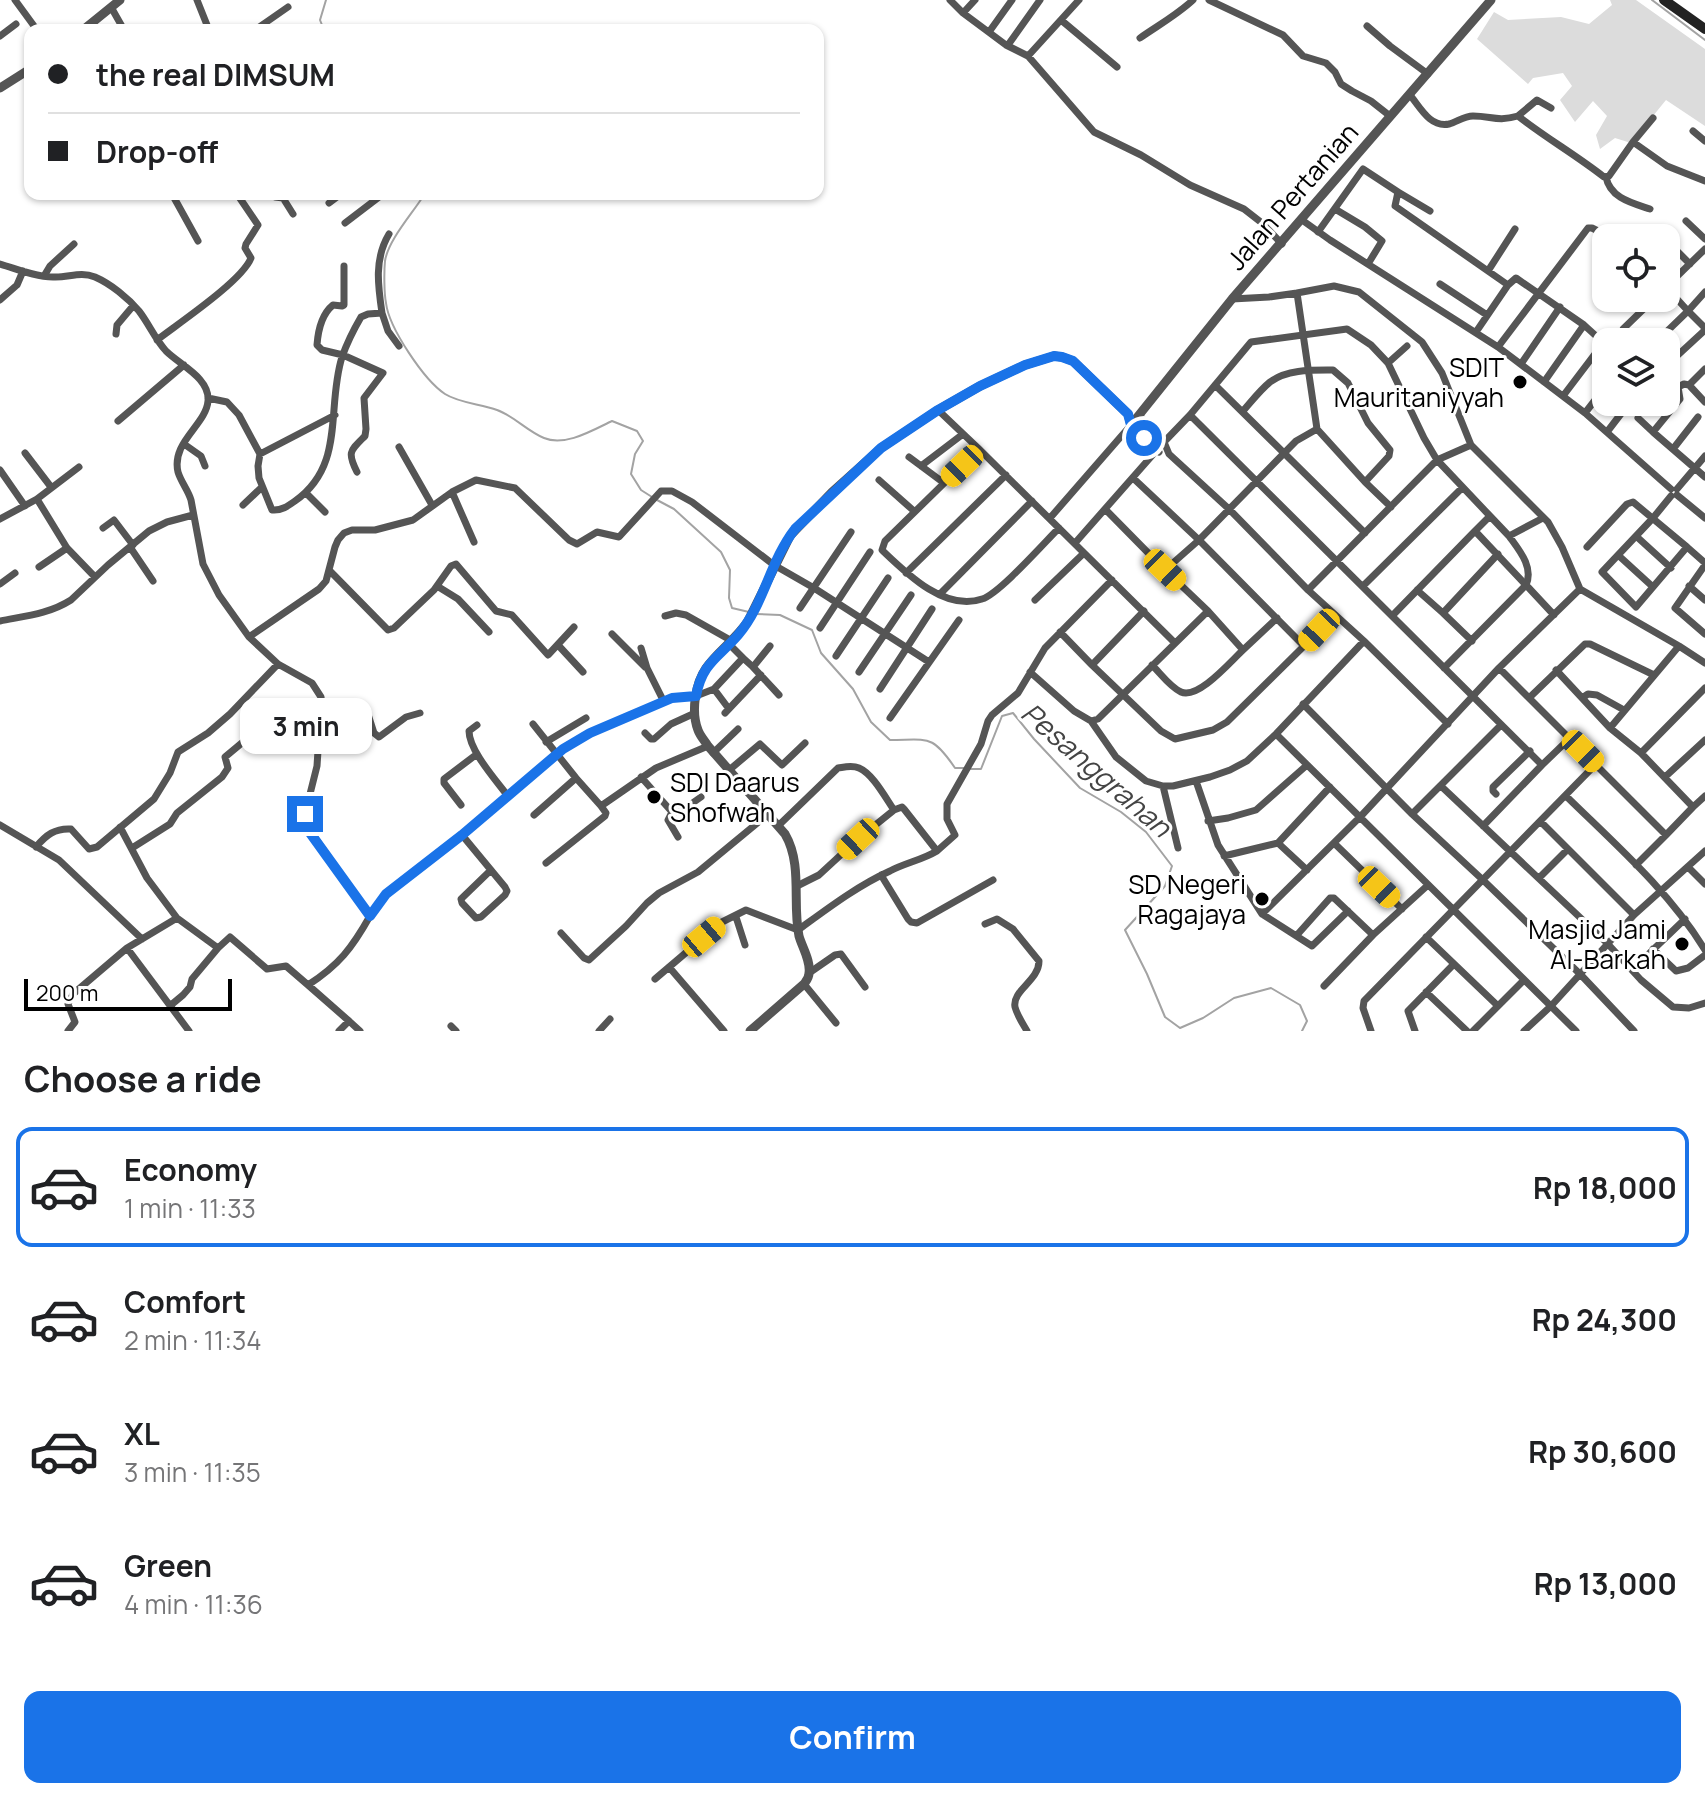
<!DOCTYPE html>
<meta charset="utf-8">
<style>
body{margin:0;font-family:Manrope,sans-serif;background:#f6f6f6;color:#202124;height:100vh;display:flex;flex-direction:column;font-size:30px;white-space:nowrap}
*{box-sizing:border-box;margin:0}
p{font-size:26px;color:#757577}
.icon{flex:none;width:44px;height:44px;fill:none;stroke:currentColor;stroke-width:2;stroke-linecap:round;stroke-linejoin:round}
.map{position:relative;height:1031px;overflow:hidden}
.drawer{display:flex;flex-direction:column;background:#fff;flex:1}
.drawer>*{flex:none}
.guide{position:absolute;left:24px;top:24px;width:800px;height:176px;border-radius:16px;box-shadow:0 2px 6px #0004;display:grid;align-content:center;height:176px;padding:0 24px;background:#fff}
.fabs{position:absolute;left:1592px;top:224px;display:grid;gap:16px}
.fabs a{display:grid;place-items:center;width:88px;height:88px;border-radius:16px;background:#fff;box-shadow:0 2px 6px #0004;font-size:40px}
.scale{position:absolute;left:24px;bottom:20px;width:208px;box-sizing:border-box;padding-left:8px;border:4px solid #000;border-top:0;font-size:22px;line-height:28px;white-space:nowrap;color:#000;-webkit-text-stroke:6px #fff;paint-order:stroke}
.end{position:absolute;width:36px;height:36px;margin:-18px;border:10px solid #1a73e8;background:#fff;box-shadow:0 0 0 4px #fff}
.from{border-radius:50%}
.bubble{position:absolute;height:56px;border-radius:16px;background:#fff;box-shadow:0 2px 6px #0004;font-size:26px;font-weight:700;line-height:56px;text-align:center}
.car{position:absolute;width:24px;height:48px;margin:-24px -12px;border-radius:10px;box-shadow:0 0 6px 2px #0007;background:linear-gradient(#f5c518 24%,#345 0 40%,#f5c518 0 76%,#345 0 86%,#f5c518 0)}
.guide b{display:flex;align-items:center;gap:28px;height:76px;font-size:30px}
.guide b+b{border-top:2px solid #e0e0e0}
.guide i{width:20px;height:20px;background:#202124}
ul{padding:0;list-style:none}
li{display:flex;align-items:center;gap:24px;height:120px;margin:0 16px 12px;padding:0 8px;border:4px solid transparent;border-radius:16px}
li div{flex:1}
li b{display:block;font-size:30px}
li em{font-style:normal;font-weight:700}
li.active{border-color:#1a73e8}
li>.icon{width:72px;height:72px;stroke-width:1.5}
h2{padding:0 24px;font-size:36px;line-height:96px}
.cta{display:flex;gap:16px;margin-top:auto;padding:16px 24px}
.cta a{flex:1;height:92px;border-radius:16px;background:#1a73e8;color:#fff;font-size:32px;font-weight:700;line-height:92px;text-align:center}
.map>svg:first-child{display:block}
.green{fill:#dcdcdc}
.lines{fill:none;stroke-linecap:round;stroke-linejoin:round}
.stream{stroke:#a3a3a3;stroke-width:2}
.minor{stroke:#555;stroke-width:7}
.tertiary{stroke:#555;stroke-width:9}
.secondary{stroke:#222;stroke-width:10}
.route{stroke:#1a73e8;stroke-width:10}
.poi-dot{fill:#000;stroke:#fff;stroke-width:3}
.labels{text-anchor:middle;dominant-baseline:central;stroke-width:6;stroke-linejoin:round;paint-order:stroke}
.street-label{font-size:26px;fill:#000;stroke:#fff}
.poi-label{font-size:26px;fill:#000;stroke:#fff;text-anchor:end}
.water-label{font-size:28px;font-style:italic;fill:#444;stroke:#fff}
</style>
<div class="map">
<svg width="1705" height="1031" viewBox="0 0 1705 1031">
<rect width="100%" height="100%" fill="#fff"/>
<path class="green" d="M1610,0H1636L1705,49V126L1666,100L1631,143L1615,138L1600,149L1596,135L1607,116L1593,101L1575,122L1560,100L1572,86L1563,73L1533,78L1528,84L1477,39L1494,12L1508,20L1561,17L1589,24L1612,5Z"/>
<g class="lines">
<path class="stream" d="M1652,0L1705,40
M324,30L320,20L326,0
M420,194L422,198C411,215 388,241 385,261C384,271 384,293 386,303C389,328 424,380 445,394C459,403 481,404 497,410C514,416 527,431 544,438C565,447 593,430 612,421L637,431L643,441L635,454L631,474L641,490L652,497
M657,500L674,509L721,552L730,570L729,598L732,608L749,612
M755,614L780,615L812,630L821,653L853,689L871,722L890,740C929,740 932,734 955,768H965
M971,769H981L1002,716L1013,713L1034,739L1080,788L1121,812L1146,832L1172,866L1165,886L1125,930L1147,974L1165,1017L1180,1028L1203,1018L1234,998L1271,988L1300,1005L1307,1021L1302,1031"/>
<path class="minor" d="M15,0L37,30
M197,0L209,30
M950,0L963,13L1006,45L1028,56L1094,132L1141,155L1190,185L1244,209L1262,223L1282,244
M1209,0L1283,35L1303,56L1326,63L1335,72L1341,84L1352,91L1371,101L1390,116
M111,7L124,30
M963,13L975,0
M1061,20L1117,67
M1367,26L1390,46L1428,74
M255,30L288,7
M989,32L1012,0
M0,36L16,24
M1140,38C1157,26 1177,15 1193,0
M1008,45L1040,0
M1028,56L1079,0
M1410,95C1420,107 1430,128 1449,124C1457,122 1464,116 1473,116C1492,116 1497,122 1518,116C1546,138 1576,155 1604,177L1609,176L1633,142L1667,166L1705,181
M1518,116L1537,100L1551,108
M1693,131L1705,141
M1633,142L1653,118
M1606,177C1610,198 1632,203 1650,209
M1398,192L1430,211
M172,194L198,241
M273,194L275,197L283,198L293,214
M329,203L341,194
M1335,209L1365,227L1382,241L1368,264
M1302,220L1330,240L1498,347L1585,413L1671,489
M1686,221L1705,239
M345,223L383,194
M1318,232L1363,169L1398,192L1395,206L1508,285
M1666,240L1690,264
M0,264C17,269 35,277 53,277C68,278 80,271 95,277C111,284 128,298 139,311C149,324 155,339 166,351C180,365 210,378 208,401C206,425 171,442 178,472C181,482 188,490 191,500L203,564L219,595L249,637L278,664L312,683L321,697L323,711L319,736L317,766L305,814L306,825L370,916L386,894L462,835L563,749L590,733L672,698L696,696L714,689L743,658L733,648
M344,266V305L342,306L333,305C322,314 318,331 317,345L322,350L343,355L383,373L364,398L366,429L365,436C350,451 347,452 357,472
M1488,271L1515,229
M44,276L50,266L74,244
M1440,284L1487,315
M1666,287L1705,249
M1705,292L1688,311L1705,328
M1232,299L1269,297L1297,293
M0,300L17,285L23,271
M382,313L388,331L399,346
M1476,332L1508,285L1516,278L1584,325L1606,345
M116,334L117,325L133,306
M157,340C179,323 242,281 251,258L245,248L246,244L258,225L237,194
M1631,342L1623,334V329L1655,298
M1656,342L1688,311L1666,287
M1498,347L1588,228H1592L1612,238
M1388,363L1407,346
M1521,364L1560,307
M1666,366L1705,330
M1666,377L1678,387L1680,399L1653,432L1705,477
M1544,382L1584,325
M1215,385L1365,533
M1689,385L1705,369
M1678,387L1684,384L1689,385L1705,402
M1563,396L1604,342
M208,398L227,402L239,415L260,454L258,466L259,478L272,510C281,511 288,506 295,501C346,465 326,408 342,357C347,343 354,329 361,317L368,314L382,313C378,286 374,259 389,234
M938,410L979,449L1175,643
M1243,411C1251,402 1260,390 1270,382C1287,369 1313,370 1333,370L1348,383L1368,423L1390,450L1389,456L1365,482
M1585,413L1606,386
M1190,415L1392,616
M1140,416L1164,442L1169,454L1229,509L1308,590L1364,641L1448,724
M1638,418L1653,432
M118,421L184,365
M1607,432L1630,402
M184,444L201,456L205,466
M399,447L432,505
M979,449L885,541L882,550C906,573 945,612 982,599C999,594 1044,543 1059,528
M1673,449L1698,417
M25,453L51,487
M260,454L335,415
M909,457L944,483
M921,466L963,434
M79,467L37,499L67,548L95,577
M0,470L25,506
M1133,478L1199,540L1296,441L1317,429
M879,480L914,511
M1677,489L1705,456
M452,492L474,542
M306,493L325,512
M1677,495L1705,518
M1671,496L1653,518L1602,572L1636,607L1687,547L1705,563
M243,505L262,487
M1391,507L1365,482L1317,429L1297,293L1334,286L1359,292L1422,342L1442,373L1471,445L1548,522L1562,547L1580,589L1679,646
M1105,509L1165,570
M1490,516L1509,536L1543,518
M1050,518L1131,425L1159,452
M0,519L37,499
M103,528L114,520L133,545
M1509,536C1519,550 1534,567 1526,585
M1636,536L1671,568
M1075,543L1164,442L1190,415L1251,342L1347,329L1371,345L1388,363L1424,438L1437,460L1490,516L1475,531
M130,547L153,581
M1587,547L1627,504L1633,502L1687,547
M1618,555L1653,587
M1705,565L1675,608L1705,634
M39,567L67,548
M330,571L388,630L394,628L434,590L451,566L456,564L496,611L512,615L548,655L574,627
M906,573L1006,475
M0,584L15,573
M1526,585L1475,531L1392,616L1542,765
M437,586L458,599L489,632
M1363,586L1462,488
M1689,586L1705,600
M1308,590L1437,460L1471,445
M1417,590L1443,613L1498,554
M940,594L1032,501
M1035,600L1084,553
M800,608L851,532
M1443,613L1472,641
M665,616L676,613L686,615L732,641
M0,621C25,616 49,614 71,600L108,565L149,531L167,522L193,515
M820,628L870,552
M1060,632L1092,665L1161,731L1175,739L1213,730L1227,722L1304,646
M612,634L645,667
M249,637L319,589L326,581L335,547L338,540L344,533L352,530H375L413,520L452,492L476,480L515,488L569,540L577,544L597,532L619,537L661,491H672L692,502L774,565L814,588L929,662
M558,645L583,672
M641,648L647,668L664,702
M1243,650L1277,618
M836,656L888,578
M743,658L753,667L770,646
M1092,665L1144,611
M1152,665C1161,674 1170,687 1181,692C1198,700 1231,661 1243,650L1208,611
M753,667L779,695
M1444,668L1526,585L1554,615
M1499,668L1666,835L1693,807
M1556,670L1610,728L1641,753L1693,807L1705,796
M859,672L911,595
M1030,672L1074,711L1091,721L1098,719L1208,611L1165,570L1199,540L1304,646L1334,614
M714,689L729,709
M880,689L932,609
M1529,698L1585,644H1590L1654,675
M1582,698L1588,694L1597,695L1624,710
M1303,704L1412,814L1484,881L1581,975L1634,1031
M323,711L366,708L374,733L379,737L406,717L420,713
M725,713L761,675
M890,718L959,620
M1091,721L1116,757L1146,781L1163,786H1173L1210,777L1230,770L1247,761L1276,734L1364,641
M533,724L576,778L601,806L656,768L708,746
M477,725L469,731C469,750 495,779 507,795
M1610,728L1679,646L1705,663
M645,733L651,739H654L671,724L695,713
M1276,734L1576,1031
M546,742L586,718
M713,753L738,729
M1641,753L1705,688
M728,771L760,744L782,765L805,743
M641,777L672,812L668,820L678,837
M1665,777L1705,740
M1196,781L1218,845L1262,914L1312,946L1348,911
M1163,786L1178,848
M1442,787L1607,943L1641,980L1673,1007L1689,1008L1705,1003
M1496,794L1493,791V787L1530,751
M1566,796C1615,844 1669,891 1705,950
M461,805L444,783V779L477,754
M673,813L684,809L701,797
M1412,814L1501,725
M534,815L576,778
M1208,821L1228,818L1256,810L1307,765
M1541,822L1634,915
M0,825L59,860L142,939
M778,826L838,768C845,767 852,765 859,768C873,774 885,797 894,810L858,839L819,875L797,886
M1483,826L1542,765L1570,738
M120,827L147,878L177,918L218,948
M462,835L505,887L507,891L505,895L481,917L476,918L462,903L461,899L491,870
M1278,843L1307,870
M1334,843L1402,909
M36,847C46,835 55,828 71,829L89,849L97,847L154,799L170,773L178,752L208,733L230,714L278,664
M132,848L170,824L177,813L222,777L228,768L225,757L243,742L266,739L319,736
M937,851L955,835L947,819V804L981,744L988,721L992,715L1018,693L1045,648L1112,580
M1224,856L1278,843L1330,787
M546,863L605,816L606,813L601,806
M1636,865L1666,835
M1688,867L1705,884
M881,875L908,919L911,922L917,923L993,880
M1539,878L1568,849
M1262,914L1361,816L1499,668L1580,589
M736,917L745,945
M985,924L997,919L1013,929L1039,961C1039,981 1012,990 1015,1007C1017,1015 1023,1024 1027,1031
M561,933L584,958L589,960L626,926L647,903L659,893L698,872L767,815
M1297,935L1330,898H1334L1373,935
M1426,937L1498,1006
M127,948L189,1031
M1653,949L1676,971L1688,968L1705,955
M669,967L724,1031
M1632,970L1685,919
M809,973L835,955L841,954L865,987
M655,979L722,922L746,910L798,930C827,909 857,886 890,871C905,863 922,860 937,851L904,809L902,807L894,810
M804,984L836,1023
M308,985L349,1021L339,1031
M1324,986L1373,935L1428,885
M1426,992L1467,1031
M171,1005L183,995L190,987L192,979L218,948L230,937L267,969L286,966L308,985C339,965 352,948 370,916
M349,1021L360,1031
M451,1026L456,1031
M68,1031L75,1022L68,1004L73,994L127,948L177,918
M599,1031L610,1019
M1371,1031L1363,1008L1364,1001L1596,764
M1415,1031L1408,1011L1453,965
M1473,1031L1524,980
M1524,1031L1551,1006L1634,915L1705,851"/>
<path class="tertiary" d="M83,30L120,0
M0,88L30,69
M750,1031L804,984C807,980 809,978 809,973C811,961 802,947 799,936C792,903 803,865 785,834L708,746C705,741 700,736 698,730C691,712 695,684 706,668C718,651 736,639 748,621L790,536L832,492L881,448L938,410L980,386L1025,365L1054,356L1062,357L1073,361L1128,414L1131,425L1232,299L1491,0"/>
<path class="secondary" d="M1664,0L1705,29"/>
</g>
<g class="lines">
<path class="route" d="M305,814L308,830L370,916L386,894L462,835L563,749L590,733L672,698L696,696C702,663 718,658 738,635C764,605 770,561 795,529L881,448L938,410L980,386L1025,365L1054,356L1062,357L1073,361L1128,414L1131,425L1144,438"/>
</g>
<g class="poi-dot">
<circle cx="1520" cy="382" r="8"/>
<circle cx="654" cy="797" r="8"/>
<circle cx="1262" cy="899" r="8"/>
<circle cx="1682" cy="944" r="8"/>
</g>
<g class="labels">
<g class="street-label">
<text transform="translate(1292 196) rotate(-49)">Jalan Pertanian</text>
</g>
<g class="poi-label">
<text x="1504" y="367">SDIT<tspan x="1504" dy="30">Mauritaniyyah</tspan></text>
<text x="670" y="782" text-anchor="start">SDI Daarus<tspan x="670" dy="30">Shofwah</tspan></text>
<text x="1246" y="884">SD Negeri<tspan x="1246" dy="30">Ragajaya</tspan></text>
<text x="1666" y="929">Masjid Jami<tspan x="1666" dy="30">Al-Barkah</tspan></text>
</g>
<g class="water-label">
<text transform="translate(1097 769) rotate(41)">Pesanggrahan</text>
</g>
</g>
</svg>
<div class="fabs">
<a><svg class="icon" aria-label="locate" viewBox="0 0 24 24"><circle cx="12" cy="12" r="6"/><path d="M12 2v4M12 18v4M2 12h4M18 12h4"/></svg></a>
<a><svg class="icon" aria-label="layers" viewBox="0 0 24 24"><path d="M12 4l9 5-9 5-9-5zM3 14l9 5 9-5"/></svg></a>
</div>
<div class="scale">200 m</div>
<i class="end from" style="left:1144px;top:438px"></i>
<i class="end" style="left:305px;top:814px"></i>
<div class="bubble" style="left:240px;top:698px;width:132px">3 min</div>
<i class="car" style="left:962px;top:466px;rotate:226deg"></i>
<i class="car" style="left:1165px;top:570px;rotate:134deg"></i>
<i class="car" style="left:1319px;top:630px;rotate:223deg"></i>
<i class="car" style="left:1583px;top:751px;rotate:135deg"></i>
<i class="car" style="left:858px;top:839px;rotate:227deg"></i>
<i class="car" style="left:1379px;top:887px;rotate:134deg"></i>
<i class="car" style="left:704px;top:937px;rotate:50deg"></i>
<div class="guide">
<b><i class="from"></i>the real DIMSUM</b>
<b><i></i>Drop-off</b>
</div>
</div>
<section class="drawer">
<h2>Choose a ride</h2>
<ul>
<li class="active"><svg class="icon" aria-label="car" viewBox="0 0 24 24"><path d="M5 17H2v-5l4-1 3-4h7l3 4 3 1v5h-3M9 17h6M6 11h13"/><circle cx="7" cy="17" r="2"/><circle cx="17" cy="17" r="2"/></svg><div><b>Economy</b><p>1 min · 11:33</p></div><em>Rp 18,000</em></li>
<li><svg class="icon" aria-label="car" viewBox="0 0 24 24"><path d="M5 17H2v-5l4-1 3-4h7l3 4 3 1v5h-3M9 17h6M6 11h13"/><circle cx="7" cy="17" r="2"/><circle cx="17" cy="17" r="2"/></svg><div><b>Comfort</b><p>2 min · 11:34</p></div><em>Rp 24,300</em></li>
<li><svg class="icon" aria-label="car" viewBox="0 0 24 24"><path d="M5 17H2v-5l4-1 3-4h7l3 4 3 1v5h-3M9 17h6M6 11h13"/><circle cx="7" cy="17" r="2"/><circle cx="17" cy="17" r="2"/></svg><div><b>XL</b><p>3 min · 11:35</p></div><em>Rp 30,600</em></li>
<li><svg class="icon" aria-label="car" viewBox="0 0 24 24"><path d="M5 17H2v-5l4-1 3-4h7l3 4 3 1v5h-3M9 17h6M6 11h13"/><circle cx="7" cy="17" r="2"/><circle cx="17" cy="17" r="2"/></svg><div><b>Green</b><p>4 min · 11:36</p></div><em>Rp 13,000</em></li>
</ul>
<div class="cta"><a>Confirm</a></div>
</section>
